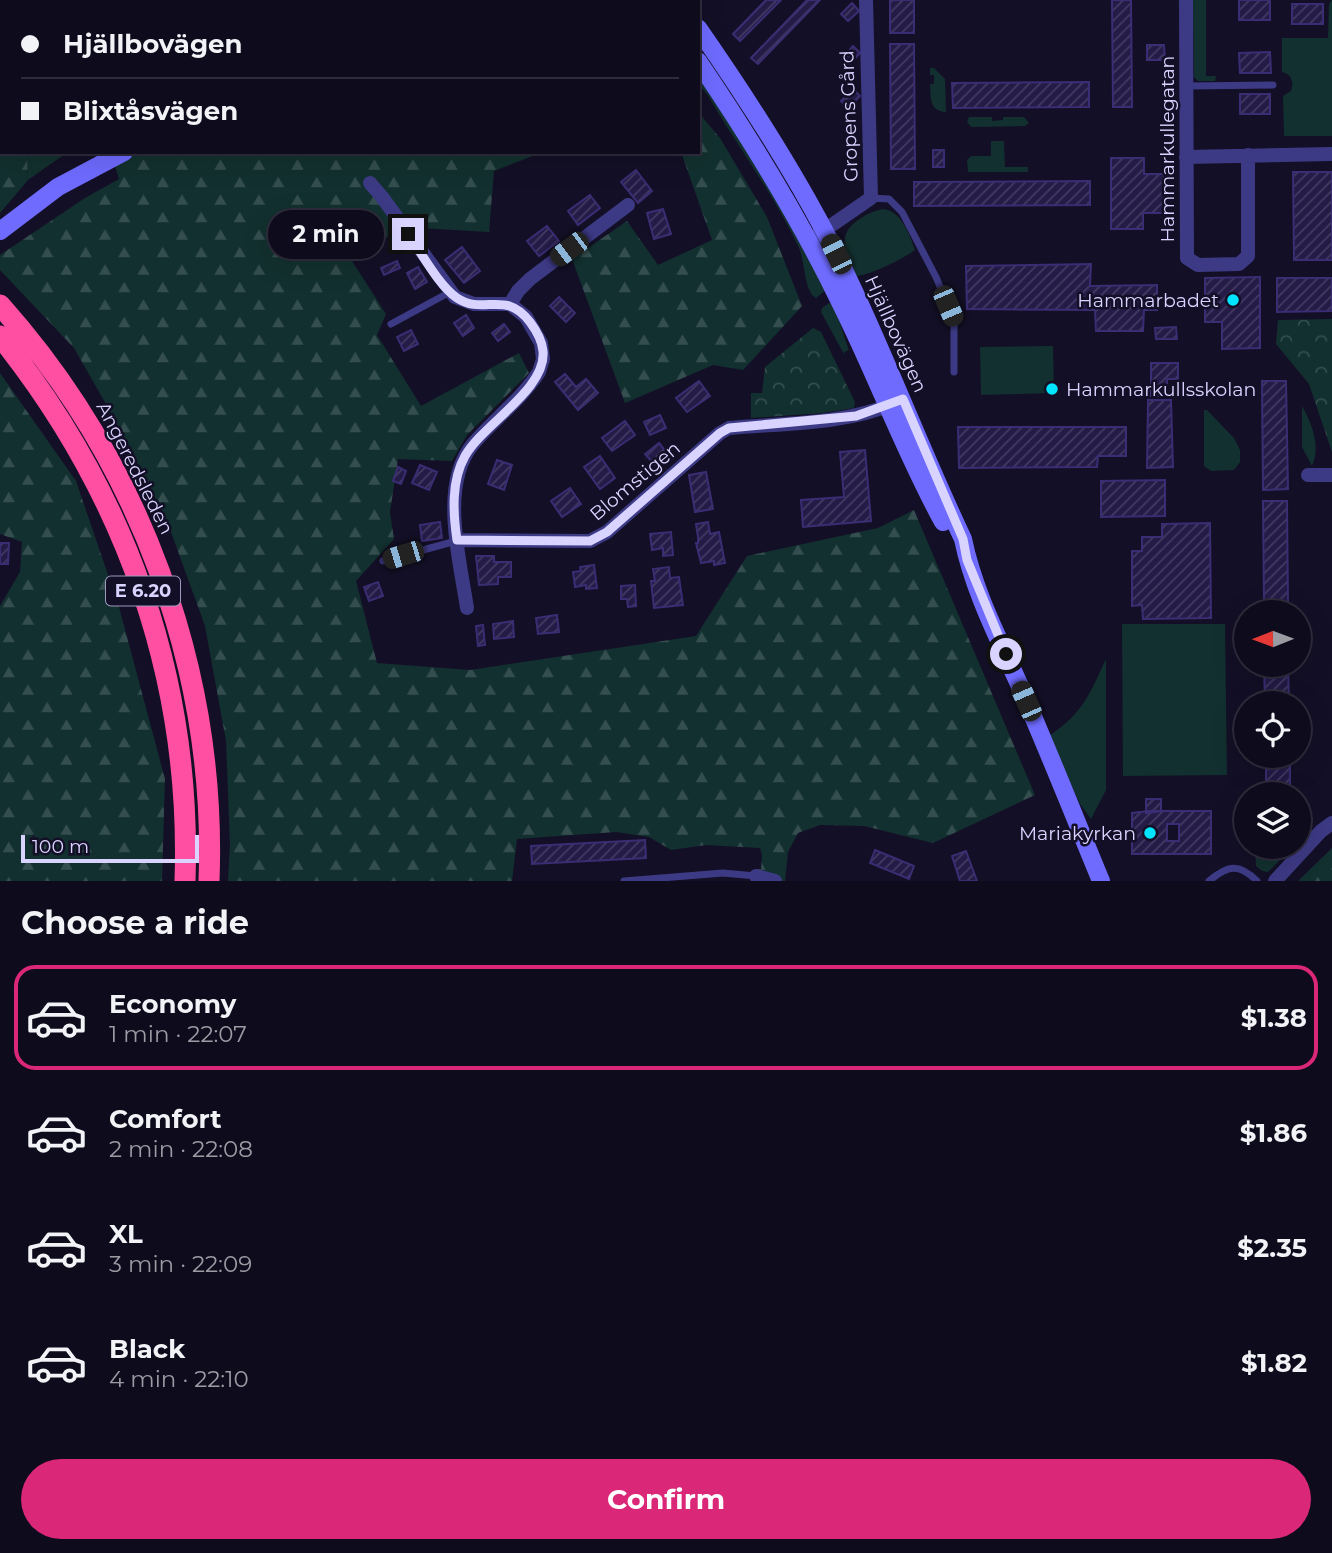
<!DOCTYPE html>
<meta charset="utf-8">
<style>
body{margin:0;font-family:Montserrat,sans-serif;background:#1c1929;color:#f1f3f6;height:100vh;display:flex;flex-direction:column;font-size:26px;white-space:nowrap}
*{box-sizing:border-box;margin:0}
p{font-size:23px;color:#9b9ba3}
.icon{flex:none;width:38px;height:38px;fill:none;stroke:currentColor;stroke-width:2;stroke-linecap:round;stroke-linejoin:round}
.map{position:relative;height:881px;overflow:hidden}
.drawer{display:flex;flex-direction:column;background:#0e0b1c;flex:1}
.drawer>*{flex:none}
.banner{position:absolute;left:0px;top:0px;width:700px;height:154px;box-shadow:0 7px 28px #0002,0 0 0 2px #2e2b3b;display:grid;align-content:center;height:154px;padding:0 21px;background:#0e0b1c}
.needle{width:46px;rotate:269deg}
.buttons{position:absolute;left:1234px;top:600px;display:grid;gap:14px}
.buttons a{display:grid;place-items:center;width:77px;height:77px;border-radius:50%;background:#0e0b1c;box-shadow:0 7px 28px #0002,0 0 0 2px #2e2b3b;font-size:35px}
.scale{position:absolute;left:21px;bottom:18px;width:178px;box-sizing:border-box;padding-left:7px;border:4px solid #d9d4ff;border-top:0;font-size:19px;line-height:24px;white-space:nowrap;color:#d9d4ff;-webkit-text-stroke:5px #130f26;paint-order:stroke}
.end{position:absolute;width:32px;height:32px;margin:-16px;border:9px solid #d9d4ff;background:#111;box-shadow:0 0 0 4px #111}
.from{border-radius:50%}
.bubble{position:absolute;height:49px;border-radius:24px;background:#0e0b1c;box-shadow:0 7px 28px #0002,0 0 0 2px #2e2b3b;font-size:23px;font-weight:700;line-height:49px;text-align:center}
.car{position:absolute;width:21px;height:42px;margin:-21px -10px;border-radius:9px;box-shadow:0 0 5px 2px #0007;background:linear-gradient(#222 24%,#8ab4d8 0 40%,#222 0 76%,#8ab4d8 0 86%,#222 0)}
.banner b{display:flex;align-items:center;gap:24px;height:66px;font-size:26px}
.banner b+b{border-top:2px solid #2e2b3b}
.banner i{width:18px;height:18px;background:#f1f3f6}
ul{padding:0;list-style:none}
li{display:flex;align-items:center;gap:21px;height:105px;margin:0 14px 10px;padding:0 7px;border:4px solid transparent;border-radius:21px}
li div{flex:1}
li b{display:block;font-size:26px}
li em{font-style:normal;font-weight:700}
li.active{border-color:#db2777}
li>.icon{width:63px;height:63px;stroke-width:1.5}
h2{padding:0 21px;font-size:32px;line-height:84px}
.action{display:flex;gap:14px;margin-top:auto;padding:14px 21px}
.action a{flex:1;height:80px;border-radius:42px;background:#db2777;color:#fff;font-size:28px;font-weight:700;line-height:80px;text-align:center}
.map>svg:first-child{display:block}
.green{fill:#12302f}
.forest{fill:url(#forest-firs)}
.park{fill:url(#park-crowns)}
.building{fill:url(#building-hatch);stroke:#3b2d73;stroke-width:2;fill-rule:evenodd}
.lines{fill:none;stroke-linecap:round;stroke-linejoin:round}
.lane{stroke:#3d3a85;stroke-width:7}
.street{stroke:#3d3a85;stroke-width:14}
.secondary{stroke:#6f6bff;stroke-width:18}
.highway{stroke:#ff4fa3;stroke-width:21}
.route{stroke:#d9d4ff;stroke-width:9}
.poi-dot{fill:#00e5ff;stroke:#130f26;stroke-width:2.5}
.labels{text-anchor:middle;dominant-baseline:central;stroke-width:5;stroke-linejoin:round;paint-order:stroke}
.shield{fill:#130f26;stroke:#9e99be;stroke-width:2}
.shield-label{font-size:18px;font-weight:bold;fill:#d9d4ff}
.street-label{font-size:19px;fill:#d9d4ff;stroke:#130f26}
.poi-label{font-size:19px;fill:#d9d4ff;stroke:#130f26;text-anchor:end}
</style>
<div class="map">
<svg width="1332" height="881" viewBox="0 0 1332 881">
<defs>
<pattern id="forest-firs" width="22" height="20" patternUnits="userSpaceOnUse" patternTransform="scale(1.75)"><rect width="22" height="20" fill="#12302f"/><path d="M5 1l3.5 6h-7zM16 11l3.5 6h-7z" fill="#344d4e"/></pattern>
<pattern id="park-crowns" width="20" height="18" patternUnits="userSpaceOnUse" patternTransform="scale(1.75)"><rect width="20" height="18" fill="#12302f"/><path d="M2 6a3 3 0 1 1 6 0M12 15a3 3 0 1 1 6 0" fill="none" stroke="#344d4e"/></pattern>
<pattern id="building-hatch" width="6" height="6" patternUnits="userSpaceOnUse" patternTransform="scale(1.75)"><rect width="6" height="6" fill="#241b47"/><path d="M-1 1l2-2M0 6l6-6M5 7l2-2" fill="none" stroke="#433b63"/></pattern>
</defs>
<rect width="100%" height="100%" fill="#130f26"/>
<path class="green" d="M31,0H564L31,2Z
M1193,0H1206V76H1216L1215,81H1198L1194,77Z
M1332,0V136H1284L1283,96L1291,91C1294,83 1292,74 1282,72V38H1328L1329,4Z
M930,68H934L945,79L946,112C929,111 931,98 930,84H934V75H930Z
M698,72L752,154L826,290L816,298C804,292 805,261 799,248C774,194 737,146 707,94L698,84Z
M969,117H992V121L1003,120V117H1024L1029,123L1025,126L971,127L967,122Z
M991,141H1004L1005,167H1028V172H968L967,160L971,156H991Z
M27,152H68L28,180Z
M884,209C901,211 910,235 915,250C904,258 868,277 854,276C845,255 836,235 858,220C865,215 875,210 884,209Z
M829,303L832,304C840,319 843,335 849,350L844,352L845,356L821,312L822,308Z
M1053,346L1054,393L981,395L980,347Z
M1302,406C1312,424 1321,446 1312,466L1302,447Z
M1204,410H1207L1234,438L1240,450V462L1234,470L1211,471L1204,466Z
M1122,624H1225L1227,775L1123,776Z
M1106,659V790L1091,819L1080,804L1049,736C1084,712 1089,695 1106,659Z
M1255,847H1293L1268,872L1262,871L1256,866Z"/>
<path class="forest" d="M0,0H31L2,2V152H27L28,180L0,213Z
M698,112L720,138L767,217L802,306L743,370L713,365L625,403L572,259L627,221L658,265L712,240L681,152H698Z
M111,152H543L494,171L489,232L421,228L390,235L352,261L386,314L377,335L421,406L519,353L529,373L467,435L452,461L398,459L390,512L394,539L356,581L377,663L470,670L696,636L747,556L878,528L914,510L1035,795L933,843L864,826L820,825L798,833L788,852L785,881H755L757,869H761L762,855L760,848L706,845L671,850L649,837L616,832L517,839L512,881H228L230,844L226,741L205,626L167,521L114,418L74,348L0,270V255L85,198L119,179Z
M0,373L76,481L119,607L165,779L162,881H0V606L20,572L22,542L0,534Z
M1332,848V881H1298Z"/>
<path class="park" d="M1332,319V452L1309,384L1276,344L1278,320Z
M813,328L821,332L855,402L854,408L822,413L751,418V393H762L765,367Z"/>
<path class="building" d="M766,0H781L740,41L733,34Z
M807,0H820L758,64L751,58Z
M890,0H914V33H890Z
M1112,0H1131L1132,107H1113Z
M1239,0H1270V20H1239Z
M852,3L859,11L848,21L841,14Z
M1292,4H1323V24H1292Z
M890,44H914L915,169H891Z
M1147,45H1164L1165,60H1147Z
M853,46L860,53L849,65L842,59Z
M1270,52L1271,73H1240L1239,53Z
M1089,82V107L953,108L952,83Z
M853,89L860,96L848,108L841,101Z
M1240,94H1270V114H1240Z
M933,150H944V167H933Z
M1111,158H1144V174H1164V213H1143V229H1111Z
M636,170L652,191L638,203L621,182Z
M1293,172H1332V260H1294Z
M1090,181V205L914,206V182Z
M590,195L600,208L578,225L568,211Z
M663,209L671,234L654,239L647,213Z
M547,226L559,241L539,256L527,241Z
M462,247L480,271L464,283L445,260Z
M397,261L400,268L384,275L381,268Z
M1091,264L1090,286L1157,285V310H1144L1143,331H1096L1095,310L967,309L966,266Z
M418,267L427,282L415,289L407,273Z
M1260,277V348L1222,349V322H1205V278Z
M1277,278H1332V311L1277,312Z
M559,297L575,313L566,322L550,306Z
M466,315L474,328L463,336L454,323Z
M504,324L510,332L498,341L492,333Z
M1176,327L1177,339H1156L1155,328Z
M411,330L418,344L404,351L397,337Z
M1151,363H1178V379H1167V396H1151Z
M565,374L576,387L586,379L598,393L578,410L555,382Z
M699,381L710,396L687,412L676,398Z
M1262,381H1286L1288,489L1263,490Z
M1148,400H1171L1173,467L1147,468Z
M660,415L666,428L650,435L644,422Z
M625,421L635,435L612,451L602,438Z
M958,427H1126V456H1098L1097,467L959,468Z
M659,443L668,454L655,465L645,454Z
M865,450L871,521L803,527L801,500L844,497L840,452Z
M600,456L615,478L600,489L584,467Z
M497,460L512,465L504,490L488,484Z
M420,465L437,472L429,490L412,483Z
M398,467L406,471L401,484L393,481Z
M706,472L713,509L695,512L689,475Z
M1165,480V516L1101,517V481Z
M570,488L581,504L562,517L551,501Z
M1263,501H1287L1288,604H1264Z
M440,522L442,538L422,541L420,525Z
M708,522L710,534L719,532L725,563L714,565V561L701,563L696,543H698V537L696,524Z
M1210,523L1211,618L1143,619L1142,605L1132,606V551H1142V537H1162V524Z
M671,532L673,555L663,556V548L652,550L650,534Z
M0,543H9L8,564H0Z
M476,556H494V562H511V577H498V584L479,585Z
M594,565L597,588L586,589V585L575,587L573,572L581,571L580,567Z
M669,567L670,578L679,577L683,605L654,608L651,581H655L653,569Z
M378,582L383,596L369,601L364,587Z
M635,585L636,606L628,607L627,599H621V586Z
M557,615L559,632L538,634L536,618Z
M513,621L514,637L494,639L493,624Z
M483,625L485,645L478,646L476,626Z
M1264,665H1288L1289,704H1265Z
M1266,756H1290V794H1266Z
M1146,799H1161V811L1146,813Z
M1149,811H1211V854H1132V813ZM1167,824H1179V841H1167Z
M645,840L646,858L532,864L531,846Z
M875,850L914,866L909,879L870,863Z
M966,851L977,881H960L952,856Z"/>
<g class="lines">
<path class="lane" d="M1187,86L1273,85
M871,198L889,199L902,212L936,277L954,320V372
M391,324L450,292
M383,561L456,541
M624,881L723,873L756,876
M1209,881C1227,866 1238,862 1257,881"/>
<path class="street" d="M1186,0L1187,258L1198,265L1239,264L1248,256V155
M1186,157L1332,154
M370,183L382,197L455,297L474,304H510L526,317L541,343L543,359L539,372C521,400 494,419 473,444C439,485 460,560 467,608
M816,236L871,198L866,0
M510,304L518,291L530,279L628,205
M1308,475H1332
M457,540L590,541L607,532L720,433L729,428C784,423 843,425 895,403
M756,876L775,881
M1275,881L1321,831L1332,823"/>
<path class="secondary" d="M633,0V2
M684,2V0
M698,28C744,94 788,162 825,232C877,332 915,438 963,539C974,593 1001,643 1023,693C1050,755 1075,818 1101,881
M698,61C751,139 800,219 841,304C877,376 904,451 943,522
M0,231L58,187L124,152"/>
<path class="highway" d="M0,305C140,462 217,671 209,881
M0,336C126,493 192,679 185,881"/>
</g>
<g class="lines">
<path class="route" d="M408,234C421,252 439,286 457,298C484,316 505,289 530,322C536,330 542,340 543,351C547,389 483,424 465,456C451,481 453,513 457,540L590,541L607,532L720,433L729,428L856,416L903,399L963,539L967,560L1006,654"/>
</g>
<g class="poi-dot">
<circle cx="1233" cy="300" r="7"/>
<circle cx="1052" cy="389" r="7"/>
<circle cx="1150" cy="833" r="7"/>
</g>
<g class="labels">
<rect class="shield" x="106" y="576.5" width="74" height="29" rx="5"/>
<g class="shield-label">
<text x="143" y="591">E 6.20</text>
</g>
<g class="street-label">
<text transform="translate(849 116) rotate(-92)">Gropens Gård</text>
<text transform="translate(1167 149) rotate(-90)">Hammarkullegatan</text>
<text transform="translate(896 334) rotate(66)">Hjällbovägen</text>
<text transform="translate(135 468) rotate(63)">Angeredsleden</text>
<text transform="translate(635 481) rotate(-40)">Blomstigen</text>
</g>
<g class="poi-label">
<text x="1219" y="300">Hammarbadet</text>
<text x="1066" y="389" text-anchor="start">Hammarkullsskolan</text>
<text x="1136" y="833">Mariakyrkan</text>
</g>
</g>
</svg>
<div class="buttons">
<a><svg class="needle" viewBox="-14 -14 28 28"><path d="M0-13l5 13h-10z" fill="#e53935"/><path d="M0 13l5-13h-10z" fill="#9b9ba3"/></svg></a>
<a><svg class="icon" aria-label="locate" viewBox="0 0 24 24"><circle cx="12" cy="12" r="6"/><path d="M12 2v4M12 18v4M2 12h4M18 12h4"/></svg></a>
<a><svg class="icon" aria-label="layers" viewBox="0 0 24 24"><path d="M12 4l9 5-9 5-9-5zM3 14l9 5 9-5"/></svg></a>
</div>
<div class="scale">100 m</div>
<i class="end from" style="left:1006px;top:654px"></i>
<i class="end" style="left:408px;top:234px"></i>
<div class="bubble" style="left:268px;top:210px;width:116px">2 min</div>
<i class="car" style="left:569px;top:249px;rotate:233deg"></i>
<i class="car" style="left:836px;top:254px;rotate:334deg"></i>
<i class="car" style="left:948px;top:306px;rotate:157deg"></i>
<i class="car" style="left:403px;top:555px;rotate:253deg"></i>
<i class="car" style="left:1026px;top:701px;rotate:336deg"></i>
<div class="banner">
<b><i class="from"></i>Hjällbovägen</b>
<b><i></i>Blixtåsvägen</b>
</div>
</div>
<section class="drawer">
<h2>Choose a ride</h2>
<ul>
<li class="active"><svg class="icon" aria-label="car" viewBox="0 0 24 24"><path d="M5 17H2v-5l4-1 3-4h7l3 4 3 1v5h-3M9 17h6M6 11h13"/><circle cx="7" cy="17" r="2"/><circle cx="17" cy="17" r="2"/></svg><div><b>Economy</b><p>1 min · 22:07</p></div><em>$1.38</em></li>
<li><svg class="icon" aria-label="car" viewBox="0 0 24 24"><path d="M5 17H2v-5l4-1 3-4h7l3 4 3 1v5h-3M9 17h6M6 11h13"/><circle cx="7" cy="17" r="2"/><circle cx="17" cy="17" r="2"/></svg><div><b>Comfort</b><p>2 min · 22:08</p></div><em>$1.86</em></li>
<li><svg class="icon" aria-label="car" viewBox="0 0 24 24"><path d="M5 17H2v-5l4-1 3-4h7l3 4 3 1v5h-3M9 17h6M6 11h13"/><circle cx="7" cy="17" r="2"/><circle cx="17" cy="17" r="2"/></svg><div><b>XL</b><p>3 min · 22:09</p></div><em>$2.35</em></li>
<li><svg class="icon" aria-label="car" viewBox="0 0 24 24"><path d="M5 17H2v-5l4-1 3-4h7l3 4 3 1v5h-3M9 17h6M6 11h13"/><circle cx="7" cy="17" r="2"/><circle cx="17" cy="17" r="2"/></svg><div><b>Black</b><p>4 min · 22:10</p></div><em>$1.82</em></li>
</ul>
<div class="action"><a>Confirm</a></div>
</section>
